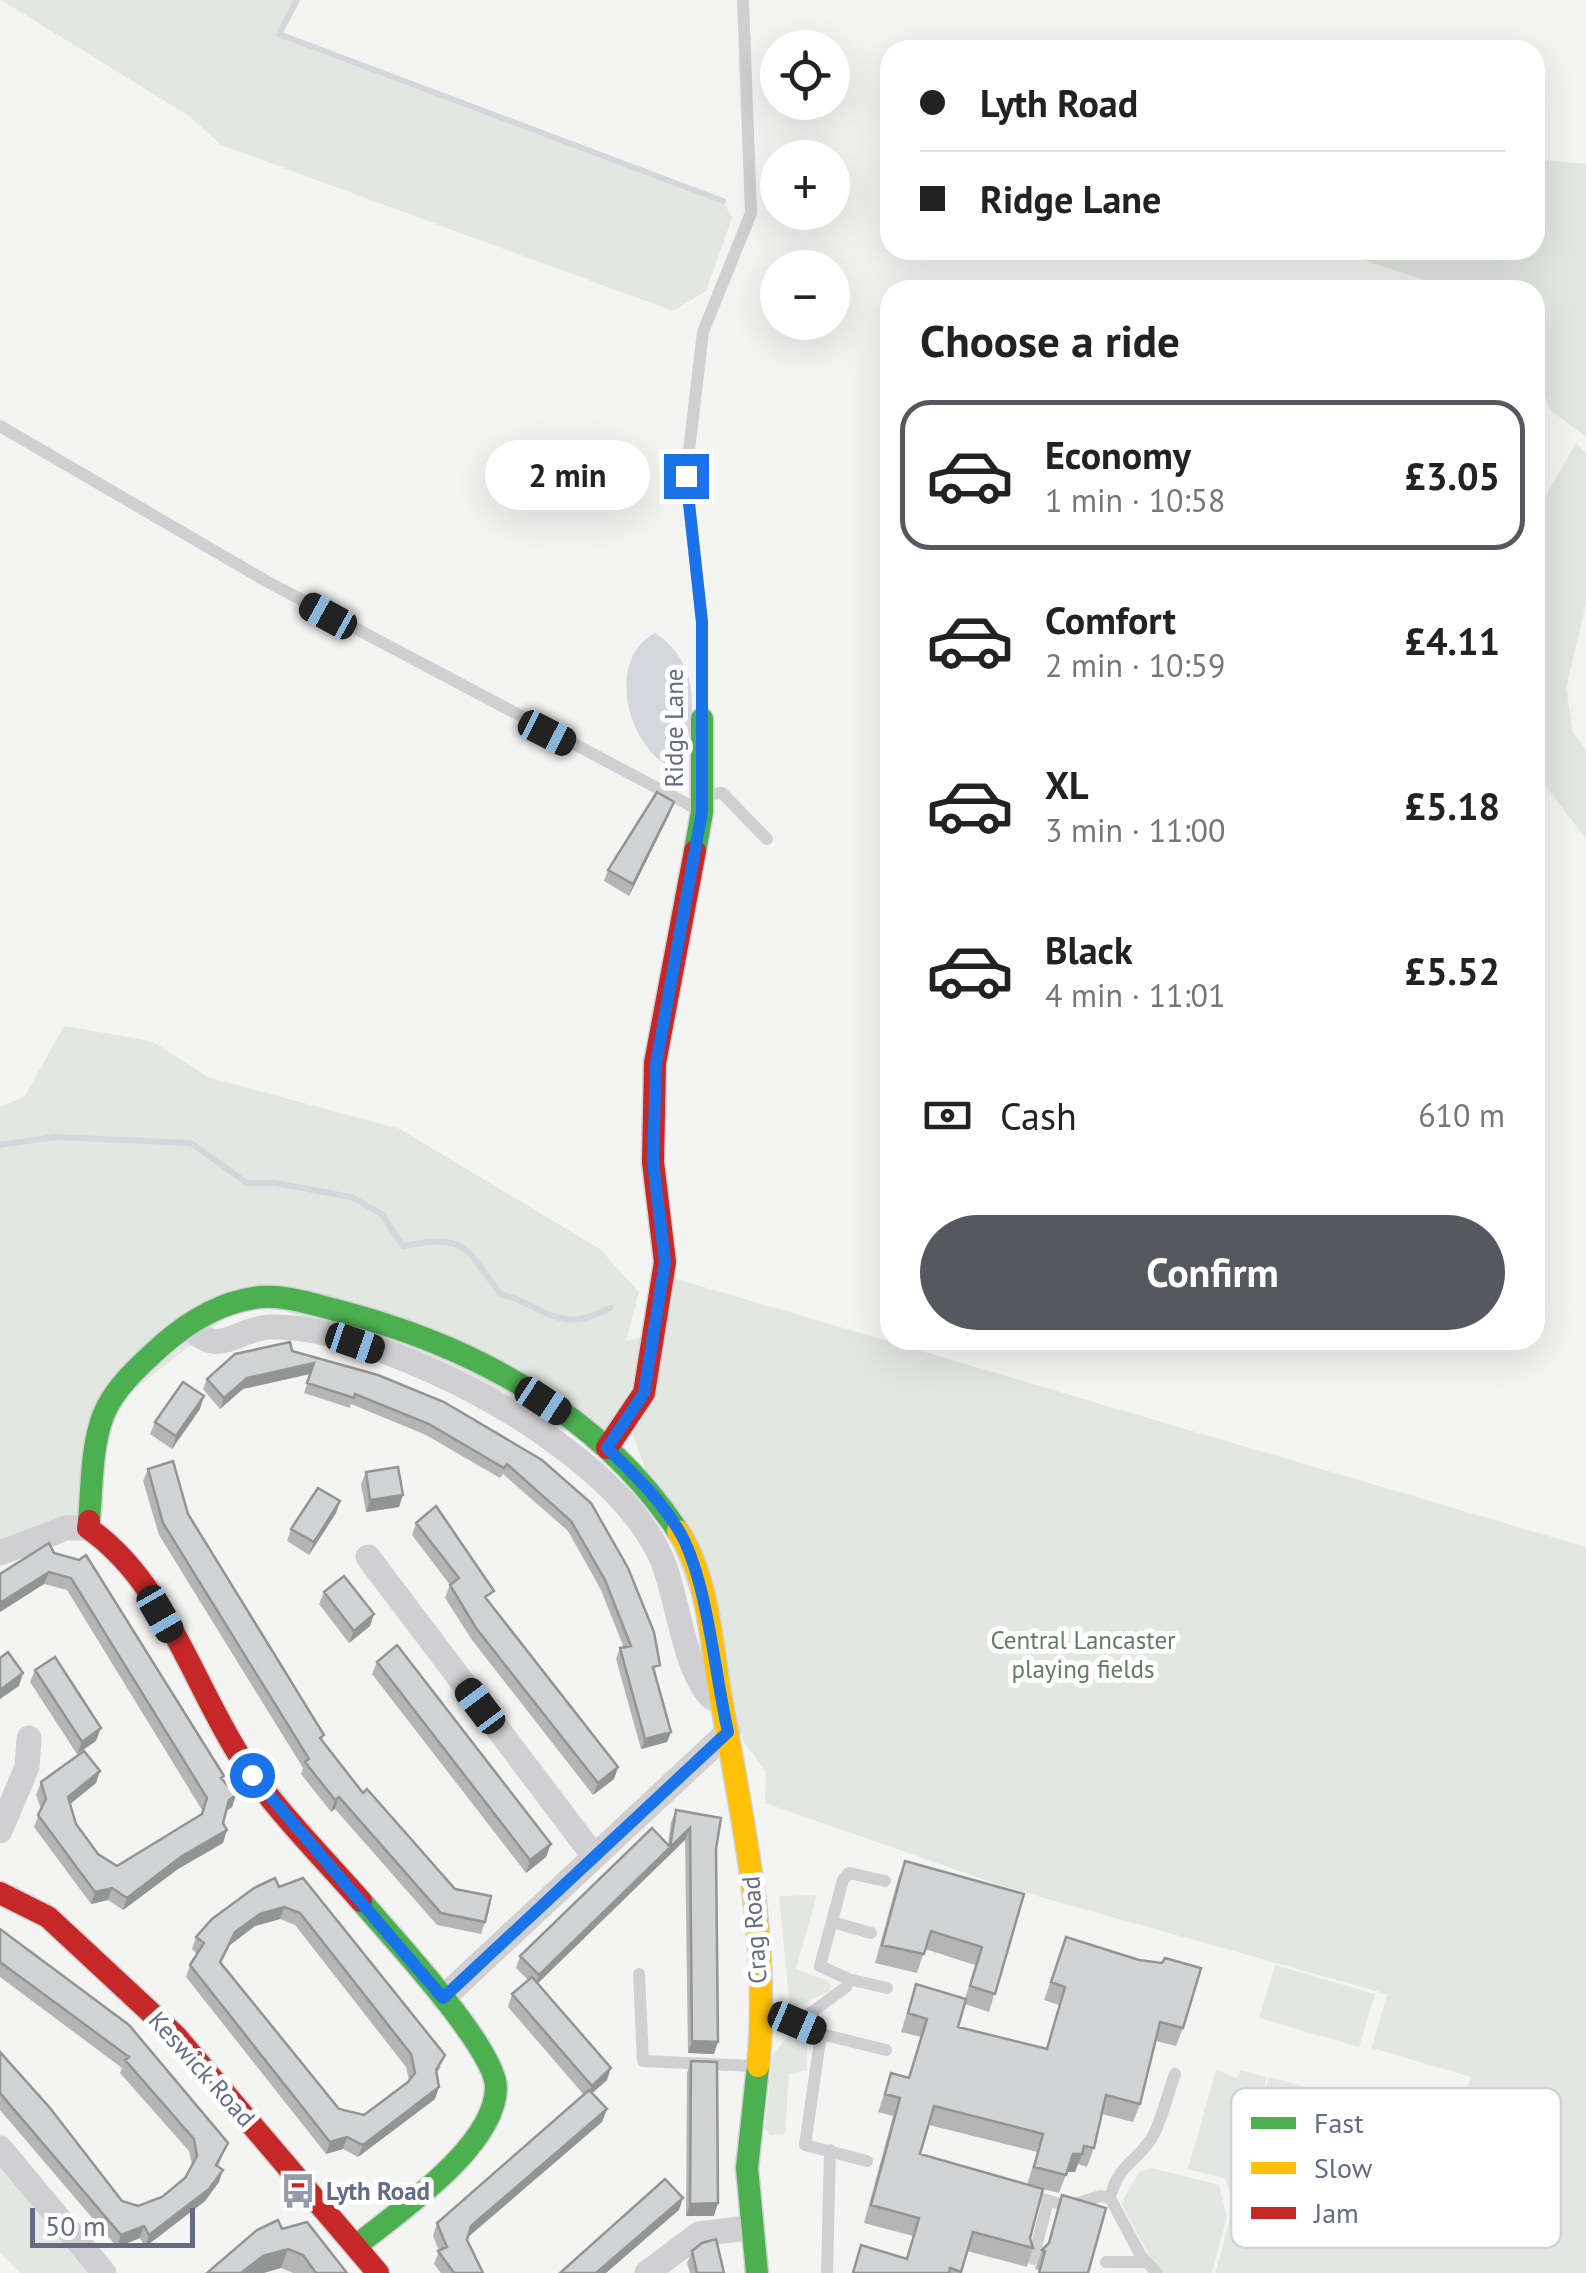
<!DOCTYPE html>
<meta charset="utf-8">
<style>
body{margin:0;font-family:"PT Sans",sans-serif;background:#f2f2f2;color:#222;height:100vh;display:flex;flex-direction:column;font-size:38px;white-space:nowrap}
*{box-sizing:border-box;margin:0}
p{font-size:32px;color:#767676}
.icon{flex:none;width:55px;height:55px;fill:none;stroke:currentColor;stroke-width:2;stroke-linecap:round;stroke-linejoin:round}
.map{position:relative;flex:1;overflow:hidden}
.sheet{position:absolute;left:880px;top:280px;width:665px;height:1070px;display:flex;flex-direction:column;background:#fff;border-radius:30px;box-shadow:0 10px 40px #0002}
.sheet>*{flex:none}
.top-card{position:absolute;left:880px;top:40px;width:665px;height:220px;border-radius:30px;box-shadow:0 10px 40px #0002;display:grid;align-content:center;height:220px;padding:0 40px;background:#fff}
.fabs{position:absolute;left:760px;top:30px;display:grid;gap:20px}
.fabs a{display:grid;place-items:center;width:90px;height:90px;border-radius:50%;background:#fff;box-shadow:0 10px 40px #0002;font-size:50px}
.scale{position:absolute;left:30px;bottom:25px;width:165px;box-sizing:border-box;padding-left:10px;border:5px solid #646b84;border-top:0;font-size:28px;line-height:35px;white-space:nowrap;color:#646b84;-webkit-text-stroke:8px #fff;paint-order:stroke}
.end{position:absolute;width:45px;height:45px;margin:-22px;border:12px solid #1a73e8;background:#fff;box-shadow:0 0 0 5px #fff}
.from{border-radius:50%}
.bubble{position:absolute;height:70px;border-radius:35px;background:#fff;box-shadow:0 10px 40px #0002;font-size:32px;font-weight:700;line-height:70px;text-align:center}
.car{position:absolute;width:30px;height:60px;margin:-30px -15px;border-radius:12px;box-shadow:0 0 8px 2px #0007;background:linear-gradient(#222 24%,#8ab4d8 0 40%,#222 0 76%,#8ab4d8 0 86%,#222 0)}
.top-card b{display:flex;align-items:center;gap:35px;height:95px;font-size:38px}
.top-card b+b{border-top:2px solid #e0e0e0}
.top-card i{width:25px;height:25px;background:#222}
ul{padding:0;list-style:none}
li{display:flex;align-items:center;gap:30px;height:150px;margin:0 20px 15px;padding:0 20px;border:5px solid transparent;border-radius:30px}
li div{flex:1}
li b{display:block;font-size:38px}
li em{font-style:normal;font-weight:700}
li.on{border-color:#565860}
li>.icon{width:90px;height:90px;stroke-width:1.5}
h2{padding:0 40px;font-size:45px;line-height:120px}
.pay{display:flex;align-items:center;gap:25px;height:110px;padding:0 40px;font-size:38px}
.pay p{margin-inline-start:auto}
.primary-button{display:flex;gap:20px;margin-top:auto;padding:20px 40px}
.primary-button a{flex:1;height:115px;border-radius:60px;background:#565860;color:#fff;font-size:40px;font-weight:700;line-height:115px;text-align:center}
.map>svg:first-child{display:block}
.green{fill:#e2e8e1}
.water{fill:#d4d8dd}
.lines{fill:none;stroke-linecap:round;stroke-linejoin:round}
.stream{stroke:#d4d8dd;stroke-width:6}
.fast-casing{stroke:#d1d2d3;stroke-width:25}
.slow-casing{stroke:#d1d2d3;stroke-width:25}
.jam-casing{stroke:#d1d2d3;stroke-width:25}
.lane{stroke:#d0d0d2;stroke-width:12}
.street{stroke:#d0d0d2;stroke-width:25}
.fast{stroke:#4caf50;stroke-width:22}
.slow{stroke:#ffc107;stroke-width:22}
.jam{stroke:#c62828;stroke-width:22}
.wall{fill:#b5b5b6;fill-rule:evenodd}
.shaded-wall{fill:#939494}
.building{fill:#d2d3d4;stroke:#939494;stroke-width:2.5;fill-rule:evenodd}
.route{stroke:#1a73e8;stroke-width:12}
.labels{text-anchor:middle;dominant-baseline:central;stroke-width:10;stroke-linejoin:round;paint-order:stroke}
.street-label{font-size:25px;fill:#646b84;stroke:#fff}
.park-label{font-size:25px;fill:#637b66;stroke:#fff}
.poi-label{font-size:25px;font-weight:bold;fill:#646b84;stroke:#fff;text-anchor:start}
.key{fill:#fff;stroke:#d0d3da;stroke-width:2.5}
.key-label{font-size:28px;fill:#646b84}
</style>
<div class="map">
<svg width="1586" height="2273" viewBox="0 0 1586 2273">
<rect width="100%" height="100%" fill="#f4f5f3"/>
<path class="green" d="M1,0H297L280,34L723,201L732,218L706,291L673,311L221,145L189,116Z
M1535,159L1586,164V437L1550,410L1535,370V290H1454L1334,250H1535Z
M1576,443L1586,453V604L1566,688L1573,733L1586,749V839L1535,772V514Z
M64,1026L152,1041L208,1077L400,1129L600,1249L639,1292L626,1341L653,1334L607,1448L252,1297L103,1414L88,1528L0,1553V1107L25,1096Z
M670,1277L1586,1547V2273H1215L1269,2077L1453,2127L1471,2077L1372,2048L1387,1994L1008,1888L765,1803L766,1771L744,1743L633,1435Z
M817,1895L796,1969L828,1981L831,1986L830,1991L790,2010L779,1896Z
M1275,1965L1375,1994L1359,2047L1259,2018Z
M791,2033L807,2044V2070L789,2074L785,2134L770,2135L765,2129L772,2055Z
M1216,2070L1237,2078L1241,2070L1267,2077L1232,2201L1226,2179L1188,2169Z
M0,2168L87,2273H88H20L0,2253Z
M1151,2168L1219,2185L1227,2217L1212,2273H1164L1154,2264L1121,2203L1139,2172Z"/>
<path class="water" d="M655,633C703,664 697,722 678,770C630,756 602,661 655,633Z"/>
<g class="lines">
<path class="stream" d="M297,0L279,34L723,201
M0,1145L55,1137L191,1143L247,1183H275L351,1197L382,1214L403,1246C470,1233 465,1250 501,1294C548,1308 560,1335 610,1308"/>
<defs>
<path id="fast" d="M695,851L702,812V719
M89,1521C92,1487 91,1448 103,1416C113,1389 140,1365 161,1346C186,1324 219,1303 254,1298C282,1293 315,1305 343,1312C475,1347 601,1415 678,1531
M356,2246C398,2212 495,2147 496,2088C496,2048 390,1935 361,1901
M757,2273L747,2168L758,2066"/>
<path id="slow" d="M678,1531C708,1576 711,1641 720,1693C741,1814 771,1942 758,2066"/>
<path id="jam" d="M607,1448L644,1393L665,1262L653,1162L655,1063L695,851
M89,1521L88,1528C164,1581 191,1679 239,1755C273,1808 320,1854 361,1901
M0,1893L48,1917L176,2036L378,2273"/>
</defs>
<use href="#fast" class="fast-casing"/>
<use href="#slow" class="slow-casing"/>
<use href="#jam" class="jam-casing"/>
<path class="lane" d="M0,426L266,581L695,808
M702,716V623L686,476L703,332L751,213L743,0
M704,795L722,793L767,839
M832,1922L871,1933
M639,1974L643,2061L754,2066
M848,1979L887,1988
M764,2019L797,2023L821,2034L805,2145L867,2161
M797,2023L846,1987L848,1979L820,1966L843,1880L849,1873L885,1881
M821,2034L886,2050
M1028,2195L1068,2206L1101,2196L1110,2198L1141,2256L1157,2273
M1110,2198C1119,2161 1140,2161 1154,2134C1163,2115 1168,2093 1175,2074
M1033,2259L1048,2201
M1106,2262H1147
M827,2273L830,2150"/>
<path class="street" d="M188,1325C220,1360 233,1329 270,1327C327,1326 388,1351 439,1374C515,1409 630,1481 663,1562C678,1599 684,1670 712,1698
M0,1553L66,1528H88
M368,1557L593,1855
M0,1831L27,1767L29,1738
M443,1998L728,1732
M0,2148L104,2273
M647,2273L699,2234L747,2228"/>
<use href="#fast" class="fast"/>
<use href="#slow" class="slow"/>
<use href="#jam" class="jam"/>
</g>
<path class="wall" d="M670,813L629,896L604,881L608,870Z
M292,1351L542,1460L656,1676L671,1732L667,1742L641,1749L616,1659L620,1648H624L601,1590L568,1531L503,1474L500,1478L426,1435L351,1404L350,1408L304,1393L310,1374L243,1389L220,1409L203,1389L207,1379Z
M200,1409L172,1449L150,1434L155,1422Z
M148,1469L188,1514L324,1735L322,1740L363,1793L485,1922L481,1934L437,1925L335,1809L331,1812L301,1774L303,1768L159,1535L143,1481Z
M366,1472L399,1507L366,1512L361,1484Z
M340,1501L336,1513L309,1555L287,1541L291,1529Z
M416,1523L489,1603L618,1767L614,1779L593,1795L472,1640L445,1598L450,1585L412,1535Z
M54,1553L223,1780L236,1795L232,1807L226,1811L223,1823V1843L178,1869L123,1910L108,1900L91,1904L34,1827L41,1809L36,1795L41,1782L100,1771L96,1783L70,1804L76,1824L98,1854L117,1866L201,1815L202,1810L67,1590L44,1584L0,1612V1574Z
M324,1592L374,1614L370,1626L349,1643L319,1604Z
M377,1662L551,1844L546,1857L526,1873L372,1674Z
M35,1670L96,1741L77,1754L30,1682Z
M676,1810L716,1849L714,2054L688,2053L685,1840L538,1983L607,2080L592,2093L607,2109L602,2122L468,2237L467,2240L483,2273H441L434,2264L439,2251L433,2236L437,2223L584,2095L508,2007L512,1994L528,1980L516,1968L520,1956L668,1844L671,1822Z
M905,1861L1024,1894L989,2012L965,2004L958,2027L1046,2049L1059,2005L1044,2000L1066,1937L1183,2028L1176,2046L1156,2041L1140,2104L1133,2122L1102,2114L1094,2148L1087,2167L1078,2164L1075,2172H1067L1059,2193L1035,2187L1030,2238L1033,2248L1027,2267L967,2251L960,2273H852L861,2245L906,2258L913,2236L864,2223L893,2116L878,2112L891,2073L908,2078L921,2037L901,2032L916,1984L965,1999L975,1965L925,1949L917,1973L875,1963L898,1879ZM929,2125L1037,2152L1027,2185L920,2154Z
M279,1887L441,2067L436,2074L439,2087L435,2099L358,2157L343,2149L326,2154L186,1977L190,1965L197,1954L192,1949L196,1937ZM280,1919L295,1925L406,2067L409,2081L364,2115L339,2109L221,1963L230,1945L255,1926Z
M0,1929L228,2143L218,2166L219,2182L205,2201L145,2247L140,2238L117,2247L0,2110V2052L122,2201L138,2206L162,2197L185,2178L192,2165L189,2151L120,2073L122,2068L0,1977Z
M691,2061L714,2216H686L687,2073Z
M1062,2195L1088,2273H1038L1039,2270L1035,2269L1042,2250L1047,2246Z
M282,2229L347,2273H293L281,2268Z
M692,2251L724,2273H690L687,2263Z"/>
<path class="shaded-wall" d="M674,802L670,813L629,896L633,884Z
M314,1363L310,1374L243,1389L220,1409L224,1398L247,1378Z
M204,1396L200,1409L172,1449L176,1436Z
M403,1495L399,1507L366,1512L370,1500Z
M340,1501L336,1513L309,1555L314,1542Z
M49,1572L44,1584L0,1612V1603Z
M374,1614L370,1626L349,1643L354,1631Z
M23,1673L19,1686L0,1699V1690Z
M101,1728L96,1741L77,1754L82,1742Z
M671,1732L667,1742L641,1749L645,1739Z
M618,1767L614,1779L593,1795L598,1783Z
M100,1771L96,1783L64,1809L68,1797Z
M236,1795L232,1807L225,1812L229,1800Z
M339,1797L335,1809L331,1812L335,1800Z
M690,1828L685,1840L534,1987L539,1975Z
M227,1830L223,1843L178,1869L123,1910L127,1898L182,1856Z
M551,1844L546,1857L526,1873L530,1860Z
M112,1888L108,1900L91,1904L95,1892Z
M284,1907L280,1919L255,1926L230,1945L215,1974L235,1932L260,1914Z
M692,2041L718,2042L714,2054L688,2053Z
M611,2068L607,2080L587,2098L592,2086Z
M439,2087L435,2099L358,2157L363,2145Z
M607,2109L602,2122L467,2238L471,2226Z
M347,2137L343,2149L326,2154L330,2142Z
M1073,2154H1082L1075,2172H1066Z
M223,2170L219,2182L205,2201L145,2247L149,2235Z
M683,2198L679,2210L606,2273H596Z
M718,2203L714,2216H686L690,2204Z
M144,2226L140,2238L117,2247L121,2235Z
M288,2249L281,2268L264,2273H241L263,2256Z"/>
<path class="building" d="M657,792L674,802L633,884L608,870Z
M290,1342L292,1351L378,1375L444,1402L542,1460L591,1503L628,1568L654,1632L660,1665L653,1667L671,1732L645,1739L620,1648L631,1646L605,1580L571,1521L507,1464L504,1468L429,1424L355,1394L354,1398L307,1383L314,1363L247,1378L224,1398L207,1379L235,1354Z
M183,1382L204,1396L176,1436L155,1422Z
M173,1461L188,1514L324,1735L320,1738L363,1793L367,1789L455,1889L491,1896L485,1922L441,1913L339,1797L335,1800L305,1762L309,1759L163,1523L148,1469Z
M398,1467L403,1495L370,1500L366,1472Z
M318,1488L340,1501L314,1542L291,1529Z
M436,1506L494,1591L485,1597L618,1767L598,1783L476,1628L450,1585L459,1578L416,1523Z
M49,1543L54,1553L79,1560L86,1555L224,1776L221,1778L236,1795L229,1800L223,1823L227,1830L182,1856L127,1898L112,1888L95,1892L38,1815L46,1799L41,1782L84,1751L100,1771L68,1797L76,1824L98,1854L117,1866L202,1814L207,1798L71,1578L49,1572L0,1603V1574Z
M344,1576L374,1614L354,1631L324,1592Z
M397,1645L551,1844L530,1860L377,1662Z
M8,1652L23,1673L0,1690V1658Z
M55,1657L101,1728L82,1742L35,1670Z
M676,1810L721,1818L716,1849L718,2042L692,2041L690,1828L539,1975L520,1956L652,1828L670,1847Z
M905,1861L1024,1894L995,1994L970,1986L982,1947L931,1931L924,1954L882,1945Z
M275,1878L279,1887L303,1878L445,2055L436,2070L439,2087L363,2145L347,2137L330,2142L190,1965L204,1943L196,1937L212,1919L254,1888ZM284,1907L300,1913L411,2054L415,2073L408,2082L364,2115L339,2109L220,1962L235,1932L260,1914Z
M0,1929L129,2025L228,2143L216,2165L223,2170L209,2189L149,2235L144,2226L121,2235L0,2093V2052L50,2108L122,2201L138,2206L162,2197L185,2178L197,2156L194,2139L125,2060L129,2057L0,1962Z
M1066,1937L1139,1960L1162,1963L1165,1958L1201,1968L1183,2028L1160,2022L1140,2104L1106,2095L1094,2148L1084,2146L1082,2154H1073L1066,2175L1034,2167L1043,2134L934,2106L920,2154L1043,2189L1030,2238L1033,2248L973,2232L961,2272L950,2268L949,2273H853L861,2245L907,2259L919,2218L871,2205L900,2098L885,2094L891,2073L909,2078L927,2019L908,2013L916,1984L966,1999L958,2027L1047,2049L1065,1987L1051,1982Z
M532,1977L611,2068L592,2086L512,1994Z
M691,2061L717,2062L718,2203L690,2204Z
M589,2090L607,2109L471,2226L467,2240L483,2273H454L438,2251L447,2247L437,2223Z
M665,2179L683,2198L596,2273H560Z
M1062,2195L1106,2208L1088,2273H1039L1045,2251L1042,2250L1049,2243Z
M278,2220L282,2229L307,2222L347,2273H316L303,2255L288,2249L263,2256L241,2273H207L257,2230Z
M716,2239L724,2273H697L692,2251L702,2243Z"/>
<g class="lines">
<path class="route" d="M252,1775L443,1998L728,1732C715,1676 708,1586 682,1536C663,1502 635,1475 607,1448L644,1393L665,1262L653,1162L656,1064L702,812V622L686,476"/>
</g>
<defs>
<symbol id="bus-bare" viewBox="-9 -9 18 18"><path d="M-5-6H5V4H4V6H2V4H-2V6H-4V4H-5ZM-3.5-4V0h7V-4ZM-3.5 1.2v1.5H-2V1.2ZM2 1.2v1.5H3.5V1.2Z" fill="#969bab" stroke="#fff" stroke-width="2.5" paint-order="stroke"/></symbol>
</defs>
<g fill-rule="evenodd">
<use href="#bus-bare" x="273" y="2166" width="50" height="50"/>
</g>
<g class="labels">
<g class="street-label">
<text transform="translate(674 728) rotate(-90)">Ridge Lane</text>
<text transform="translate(754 1930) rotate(-94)">Crag Road</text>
<text transform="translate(202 2069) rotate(48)">Keswick Road</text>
</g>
<g class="park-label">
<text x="1083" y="1640">Central Lancaster<tspan x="1083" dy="29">playing fields</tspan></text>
</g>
<g class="poi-label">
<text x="326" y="2191">Lyth Road</text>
</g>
</g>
<rect x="1231" y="2088" width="330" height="160" rx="15" class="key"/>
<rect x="1251" y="2117" width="45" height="12" fill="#4caf50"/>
<rect x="1251" y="2162" width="45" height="12" fill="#ffc107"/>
<rect x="1251" y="2207" width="45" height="12" fill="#c62828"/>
<g class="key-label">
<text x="1314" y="2133">Fast</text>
<text x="1314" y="2178">Slow</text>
<text x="1314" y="2223">Jam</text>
</g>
</svg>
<div class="fabs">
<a><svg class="icon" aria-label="locate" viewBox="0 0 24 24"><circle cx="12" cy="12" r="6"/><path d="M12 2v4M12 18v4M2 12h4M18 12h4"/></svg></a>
<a>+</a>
<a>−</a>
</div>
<div class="scale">50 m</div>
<i class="end from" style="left:252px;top:1775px"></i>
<i class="end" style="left:686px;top:476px"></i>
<div class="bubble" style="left:485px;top:440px;width:165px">2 min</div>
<i class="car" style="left:328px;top:616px;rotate:299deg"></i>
<i class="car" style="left:547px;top:733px;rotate:117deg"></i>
<i class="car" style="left:355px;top:1343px;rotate:109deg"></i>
<i class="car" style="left:543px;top:1401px;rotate:123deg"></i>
<i class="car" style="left:160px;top:1614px;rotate:150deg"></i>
<i class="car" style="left:480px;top:1706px;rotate:323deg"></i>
<i class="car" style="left:797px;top:2023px;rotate:113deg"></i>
<div class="top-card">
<b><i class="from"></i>Lyth Road</b>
<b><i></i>Ridge Lane</b>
</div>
<section class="sheet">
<h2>Choose a ride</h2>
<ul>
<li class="on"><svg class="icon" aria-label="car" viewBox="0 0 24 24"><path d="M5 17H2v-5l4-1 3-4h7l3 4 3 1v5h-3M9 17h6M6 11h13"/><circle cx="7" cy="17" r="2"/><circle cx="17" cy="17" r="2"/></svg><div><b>Economy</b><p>1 min · 10:58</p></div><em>£3.05</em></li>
<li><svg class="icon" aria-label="car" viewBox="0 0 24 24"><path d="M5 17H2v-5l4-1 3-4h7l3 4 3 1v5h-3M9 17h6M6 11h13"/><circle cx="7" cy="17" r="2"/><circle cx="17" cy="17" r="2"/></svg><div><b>Comfort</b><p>2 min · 10:59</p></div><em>£4.11</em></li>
<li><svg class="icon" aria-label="car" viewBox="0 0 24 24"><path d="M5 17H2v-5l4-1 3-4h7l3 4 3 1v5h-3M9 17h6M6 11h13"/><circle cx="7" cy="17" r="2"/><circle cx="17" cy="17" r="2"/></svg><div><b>XL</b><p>3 min · 11:00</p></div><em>£5.18</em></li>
<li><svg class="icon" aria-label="car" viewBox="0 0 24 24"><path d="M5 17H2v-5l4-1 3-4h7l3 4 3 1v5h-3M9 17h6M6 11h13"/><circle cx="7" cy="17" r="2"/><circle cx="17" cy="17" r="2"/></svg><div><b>Black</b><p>4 min · 11:01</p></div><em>£5.52</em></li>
</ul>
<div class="pay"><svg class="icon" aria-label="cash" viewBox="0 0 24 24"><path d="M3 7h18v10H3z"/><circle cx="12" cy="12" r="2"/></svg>Cash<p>610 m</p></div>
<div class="primary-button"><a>Confirm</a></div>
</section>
</div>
